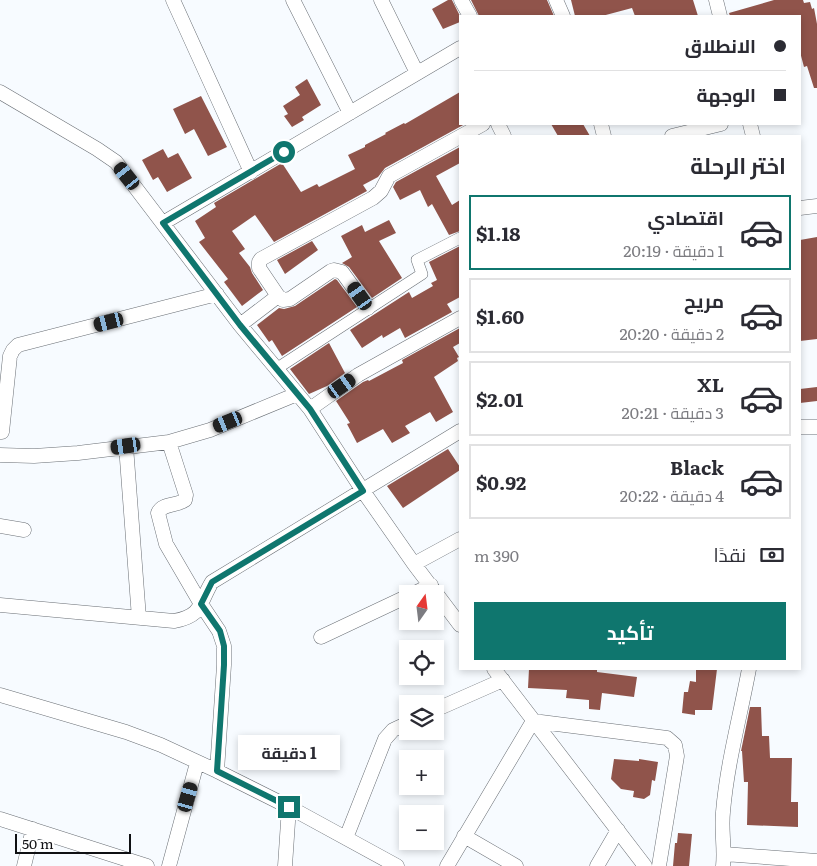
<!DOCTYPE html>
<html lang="ar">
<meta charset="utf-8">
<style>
body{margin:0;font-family:Literata,Cairo,serif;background:#f7f7f7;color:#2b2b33;direction:rtl;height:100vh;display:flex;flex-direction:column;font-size:19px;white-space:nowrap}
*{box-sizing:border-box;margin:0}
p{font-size:16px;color:#7c7c81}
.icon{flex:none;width:28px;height:28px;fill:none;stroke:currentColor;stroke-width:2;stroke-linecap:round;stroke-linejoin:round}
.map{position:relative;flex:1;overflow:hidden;direction:ltr}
.sheet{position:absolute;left:459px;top:135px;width:342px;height:535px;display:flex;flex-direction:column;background:#fff;border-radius:0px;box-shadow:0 2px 8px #0003;direction:rtl}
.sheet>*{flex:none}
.top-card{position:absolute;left:459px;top:15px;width:342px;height:110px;border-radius:0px;box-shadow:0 2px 8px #0003;direction:rtl;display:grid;align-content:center;height:110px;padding:0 15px;background:#fff}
.needle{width:32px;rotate:14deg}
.tools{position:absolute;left:399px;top:585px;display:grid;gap:10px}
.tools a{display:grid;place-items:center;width:45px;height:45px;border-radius:0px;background:#fff;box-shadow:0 2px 8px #0003;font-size:25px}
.scale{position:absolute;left:15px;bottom:12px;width:116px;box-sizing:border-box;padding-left:5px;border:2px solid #0f1013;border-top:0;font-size:14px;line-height:18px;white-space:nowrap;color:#0f1013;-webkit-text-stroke:4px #fff;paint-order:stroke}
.end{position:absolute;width:22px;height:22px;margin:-11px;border:6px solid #0f766e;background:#fff;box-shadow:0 0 0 2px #fff}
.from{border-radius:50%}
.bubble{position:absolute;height:35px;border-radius:0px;background:#fff;box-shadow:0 2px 8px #0003;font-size:16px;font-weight:700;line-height:35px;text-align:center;direction:rtl}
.car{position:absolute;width:15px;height:30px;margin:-15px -8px;border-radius:6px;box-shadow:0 0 4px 1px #0007;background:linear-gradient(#222 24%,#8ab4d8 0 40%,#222 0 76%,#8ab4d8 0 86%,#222 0)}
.top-card b{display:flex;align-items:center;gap:18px;height:48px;font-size:19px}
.top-card b+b{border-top:1px solid #e1e1e2}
.top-card i{width:12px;height:12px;background:#2b2b33}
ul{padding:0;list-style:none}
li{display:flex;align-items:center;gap:15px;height:75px;margin:0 10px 8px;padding:0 5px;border:2px solid #e1e1e2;border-radius:0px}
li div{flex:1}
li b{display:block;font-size:19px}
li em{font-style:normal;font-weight:700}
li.current{border-color:#0f766e}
li>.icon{width:45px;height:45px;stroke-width:1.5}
h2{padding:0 15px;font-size:22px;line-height:60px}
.pay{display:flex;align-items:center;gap:12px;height:55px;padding:0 15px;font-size:19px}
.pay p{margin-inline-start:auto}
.button{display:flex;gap:10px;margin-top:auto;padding:10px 15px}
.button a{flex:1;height:58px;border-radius:0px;background:#0f766e;color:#fff;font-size:20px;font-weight:700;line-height:58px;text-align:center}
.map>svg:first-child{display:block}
.building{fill:#90544b}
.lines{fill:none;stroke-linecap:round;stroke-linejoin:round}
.pedestrian-casing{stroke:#6a6f75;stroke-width:12}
.minor-casing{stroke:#6a6f75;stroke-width:15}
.pedestrian{stroke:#fff;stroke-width:11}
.minor{stroke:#fff;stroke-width:14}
.route{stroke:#0f766e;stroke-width:6}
</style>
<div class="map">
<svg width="817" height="866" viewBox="0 0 817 866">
<rect width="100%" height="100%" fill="#f7fbff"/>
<path class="building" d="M448,0H452L460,16V22L443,29L432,9Z
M471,0H547L554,16H479Z
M571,0H693L698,16H635L632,8L602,16H575Z
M774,0H803L804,3L810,2L812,9L814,8L817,24V88H814L807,66L804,67L800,52V16H730L729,13Z
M307,79L321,105L302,117L304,120L292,127L284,116L288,114L283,106L300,95L295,87Z
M460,92V124H465L385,168L378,177L363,185L367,191L274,242L255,215L232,231L245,249L239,253L250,267L252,273L263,290L242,306L224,282L228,279L199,242L205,238L195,221L216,207L214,203L282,163L301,192L317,184L319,187L355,169L348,155L365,147V145L386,134L385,133L404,123L405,124Z
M201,96L227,147L208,156L194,129L185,134L173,109Z
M551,124H583L590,136H558Z
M460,147V163L436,176L452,205L460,200V231L449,235L432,204L428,207L420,190L400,200L393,187L396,182Z
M163,149L168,158L178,153L192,178L167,192L158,177L153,180L142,160Z
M389,220L396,233L379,241L402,278L372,298L349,267L342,263L352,257L341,236L362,225L365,232Z
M817,237V339L800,341V240Z
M312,241L318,250L285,274L277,260Z
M460,246V297L447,304L452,312L405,338L400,328L383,338L382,335L362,348L350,330L409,292L412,298L433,286L431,283L437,280L429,262Z
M335,279L337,280L357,307L282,356L272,340L269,342L257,325L279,308L284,309L295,306Z
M460,328V343L453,347L459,357L457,358L458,361L434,377L453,412L436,422L430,412L405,426L410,433L392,443L383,429L357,443L347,424L350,423L336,401L363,382L368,380L369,381L403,363L402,360Z
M329,343L345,373L327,386L309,394L290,369Z
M817,387V401L800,403V389Z
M448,449L460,467V470L403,508L387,486Z
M529,669H597V672L637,677L634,697L602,693L600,710L589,709V700L566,698L567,690L528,688Z
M696,669H717L712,710H695V715L682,713L684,692H688L690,681L696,682Z
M750,707H761L762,736H769L770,758H792L791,802H798V827L747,825L748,782H744L742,751H741Z
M614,759L639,761V759L658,762L655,781L652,780L650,795L644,799L633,797L634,791L621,789L611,779Z
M678,833L692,834L689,866H673L675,843H677Z"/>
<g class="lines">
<defs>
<path id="pedestrian" d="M276,369L422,274L417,260L460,238"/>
<path id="minor" d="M173,0L251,172
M293,0L350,113
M381,0L417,73
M461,0L470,16
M556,0L563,16
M716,0L720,16
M0,92L97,149L116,162L240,325L310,409L363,491L414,564L460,625
M498,124L504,136
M601,124L604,136
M750,124L753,136
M672,136L721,124
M800,208L817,206
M163,223L460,48
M278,296L283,300L290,299L331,271L334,270L342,272L368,308
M240,325L278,296L259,268V262L261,259L373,198L381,191L389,176L483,124
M310,409L358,375L460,318
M800,427H817
M0,432H2L10,356L13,350L18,345L217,294
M169,442L186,495L185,500C177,506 162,503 158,513L166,544L201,604L219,631L224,646V665L217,771
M126,446L139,618
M0,455L34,456L78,453L169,442L210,430L297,394
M0,526L24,530
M414,564L460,539
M413,594L431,585
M0,605L174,621C203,616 199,603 212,582L460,431
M321,637L408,596
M494,669L645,866
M0,695L126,732L161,745L217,771L289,807L397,866
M435,710L503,680
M0,819L147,866
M464,836L516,866
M346,838L385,739L393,730L408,723
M724,854L817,861
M24,866L33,829
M169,866L197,763
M285,866L289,807
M447,866L533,721L667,738L675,745L677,756L659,866
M597,866L618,830
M723,866C725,848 721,830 723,812C727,764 740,717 749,669"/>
</defs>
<use href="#pedestrian" class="pedestrian-casing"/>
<use href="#minor" class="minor-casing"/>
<use href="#pedestrian" class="pedestrian"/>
<use href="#minor" class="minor"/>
</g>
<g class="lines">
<path class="route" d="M284,152L163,223L240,325L310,409L363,491L212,582L201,604L220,631L224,646V665L217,771L289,807"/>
</g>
</svg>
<div class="tools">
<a><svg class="needle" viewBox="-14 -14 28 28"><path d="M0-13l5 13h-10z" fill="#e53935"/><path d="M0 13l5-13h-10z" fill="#7c7c81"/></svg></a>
<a><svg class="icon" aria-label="locate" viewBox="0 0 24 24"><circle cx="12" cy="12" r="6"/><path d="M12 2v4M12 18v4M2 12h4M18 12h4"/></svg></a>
<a><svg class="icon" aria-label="layers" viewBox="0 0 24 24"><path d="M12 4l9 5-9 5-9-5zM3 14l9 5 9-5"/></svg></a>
<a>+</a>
<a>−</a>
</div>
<div class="scale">50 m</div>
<i class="end from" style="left:284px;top:152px"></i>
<i class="end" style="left:289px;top:807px"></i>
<div class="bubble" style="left:238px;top:735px;width:102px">1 دقيقة</div>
<i class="car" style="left:127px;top:176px;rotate:321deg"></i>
<i class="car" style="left:360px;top:296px;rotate:325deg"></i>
<i class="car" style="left:109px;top:322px;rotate:256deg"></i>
<i class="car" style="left:342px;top:386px;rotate:55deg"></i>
<i class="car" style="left:228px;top:422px;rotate:248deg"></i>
<i class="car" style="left:126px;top:446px;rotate:262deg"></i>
<i class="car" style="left:188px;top:797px;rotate:16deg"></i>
<div class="top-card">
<b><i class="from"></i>الانطلاق</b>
<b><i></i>الوجهة</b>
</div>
<section class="sheet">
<h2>اختر الرحلة</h2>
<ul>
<li class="current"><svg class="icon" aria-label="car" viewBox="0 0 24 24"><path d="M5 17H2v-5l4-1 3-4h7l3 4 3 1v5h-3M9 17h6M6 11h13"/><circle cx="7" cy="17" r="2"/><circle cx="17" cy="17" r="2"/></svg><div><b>اقتصادي</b><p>1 دقيقة · 20:19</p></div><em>$1.18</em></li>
<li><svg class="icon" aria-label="car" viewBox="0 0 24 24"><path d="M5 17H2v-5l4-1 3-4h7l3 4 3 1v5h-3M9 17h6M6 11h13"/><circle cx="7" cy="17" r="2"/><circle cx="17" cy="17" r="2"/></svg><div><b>مريح</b><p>2 دقيقة · 20:20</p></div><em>$1.60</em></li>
<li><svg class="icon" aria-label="car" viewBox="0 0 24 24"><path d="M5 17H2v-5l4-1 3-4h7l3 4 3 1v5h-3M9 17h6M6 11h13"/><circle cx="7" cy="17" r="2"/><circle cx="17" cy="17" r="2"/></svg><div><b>XL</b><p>3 دقيقة · 20:21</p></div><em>$2.01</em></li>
<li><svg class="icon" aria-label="car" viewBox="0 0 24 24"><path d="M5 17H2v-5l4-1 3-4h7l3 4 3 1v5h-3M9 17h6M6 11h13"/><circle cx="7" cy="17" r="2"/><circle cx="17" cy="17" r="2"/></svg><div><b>Black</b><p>4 دقيقة · 20:22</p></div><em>$0.92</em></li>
</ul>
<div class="pay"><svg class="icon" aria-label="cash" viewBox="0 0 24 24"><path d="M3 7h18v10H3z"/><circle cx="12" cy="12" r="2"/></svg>نقدًا<p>390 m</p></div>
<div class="button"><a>تأكيد</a></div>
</section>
</div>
